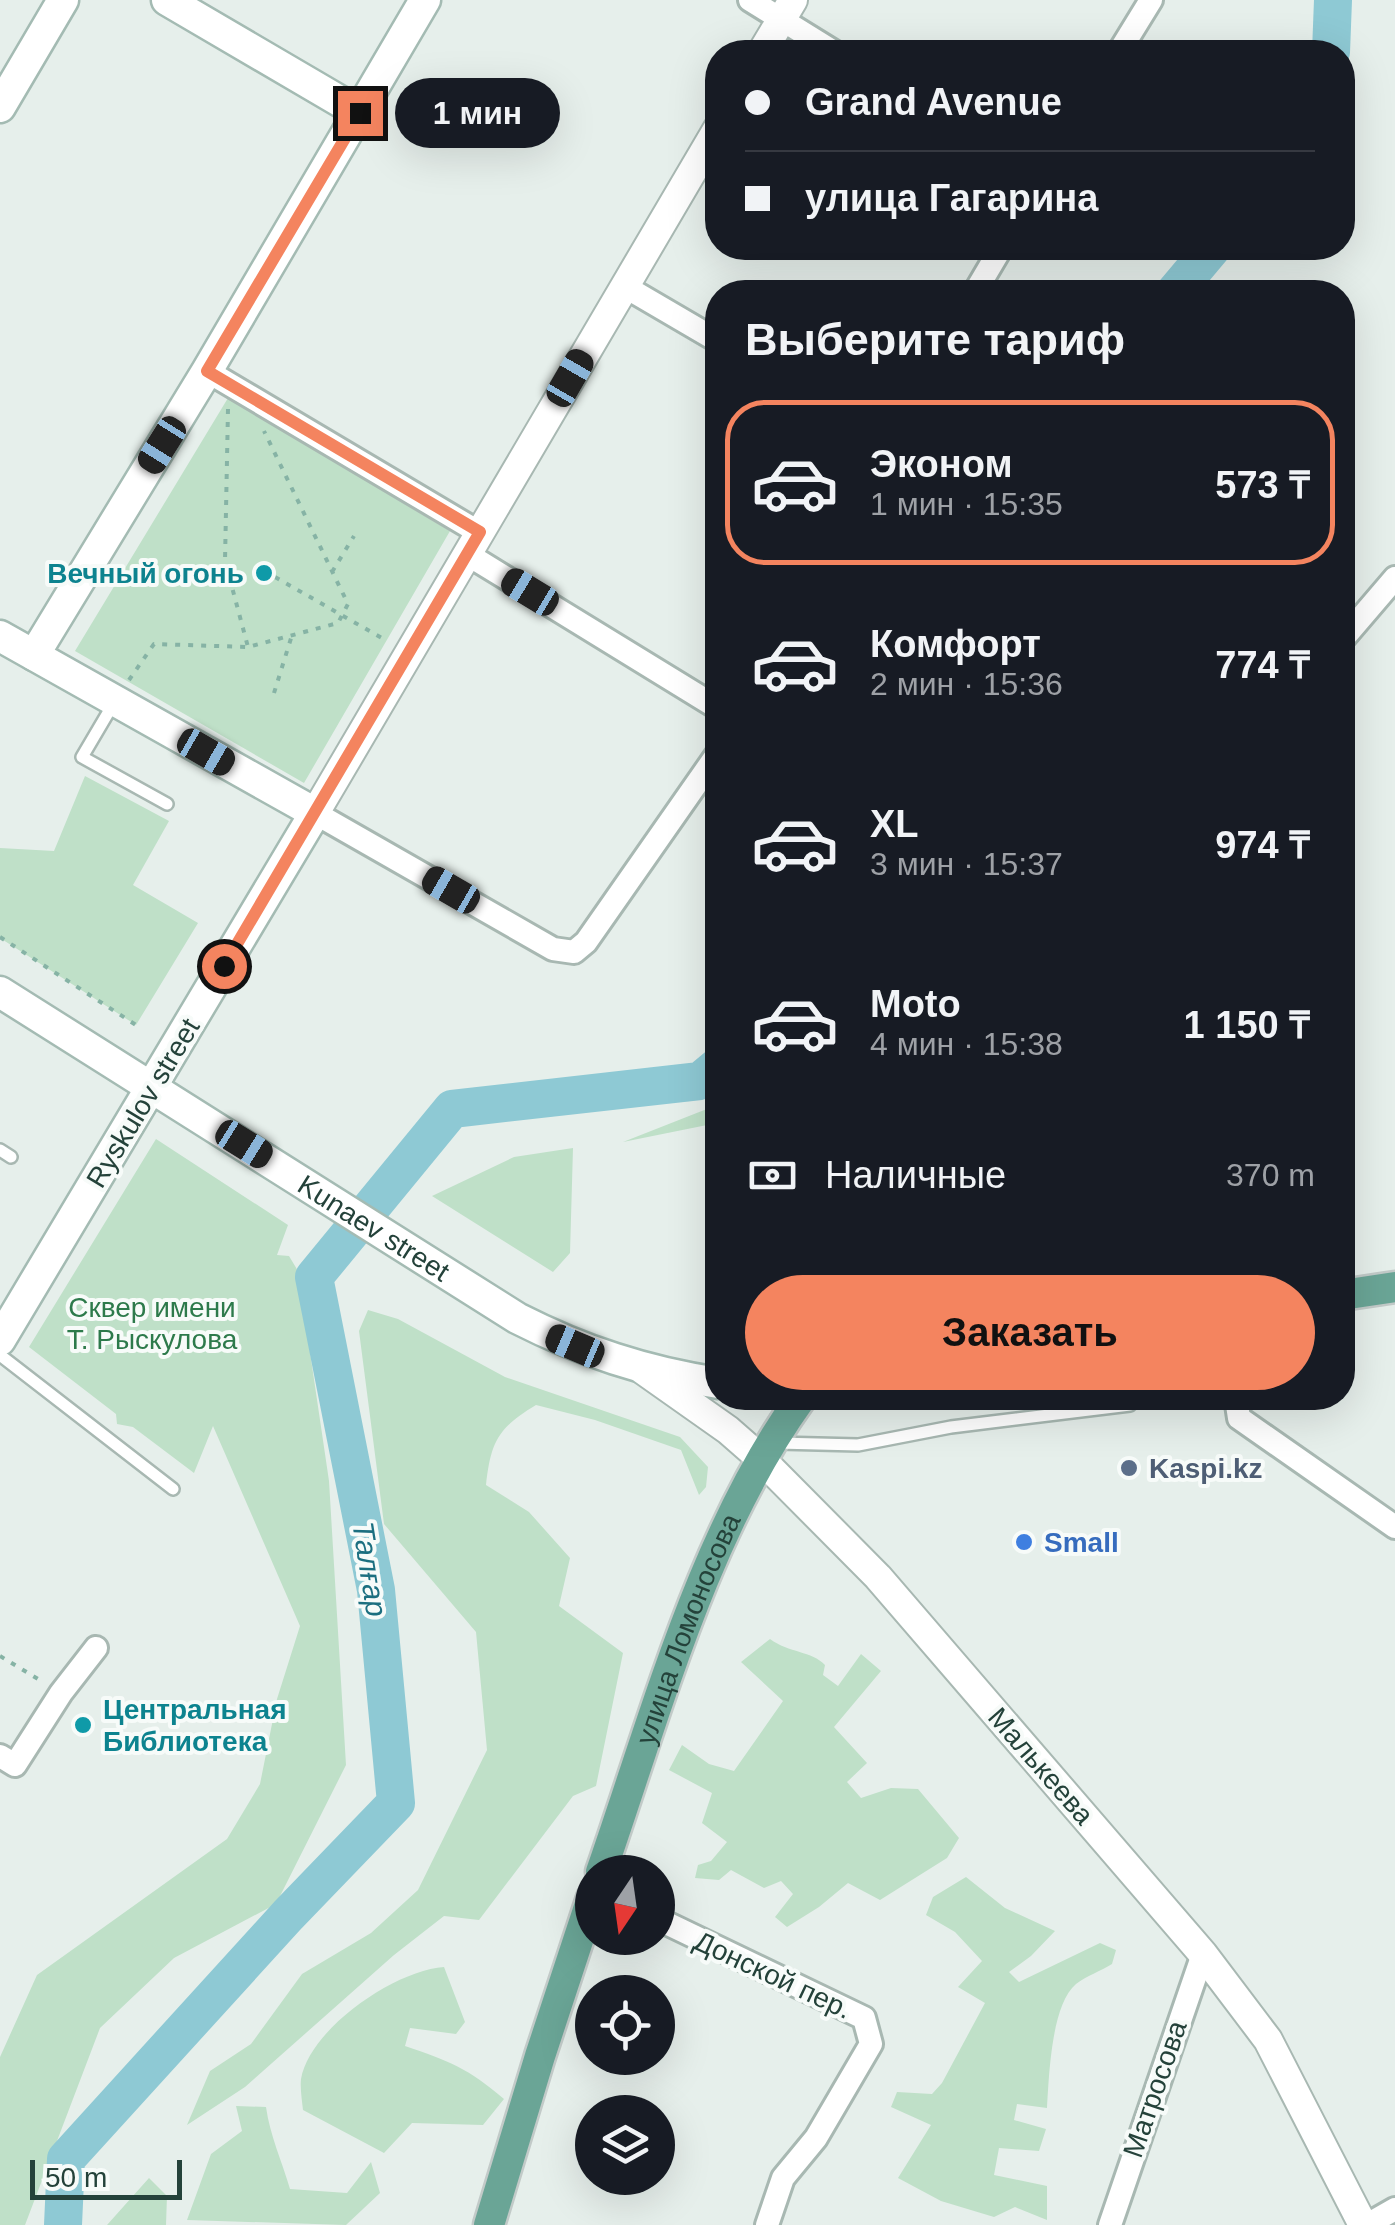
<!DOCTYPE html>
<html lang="ru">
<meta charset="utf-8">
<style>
body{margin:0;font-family:Arial,sans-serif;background:#242831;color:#f1f3f6;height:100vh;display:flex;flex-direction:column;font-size:38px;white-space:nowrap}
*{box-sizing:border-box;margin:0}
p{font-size:32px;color:#9ea1a6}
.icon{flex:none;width:55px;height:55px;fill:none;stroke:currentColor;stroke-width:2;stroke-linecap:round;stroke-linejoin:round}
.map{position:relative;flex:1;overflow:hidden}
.side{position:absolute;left:705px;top:280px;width:650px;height:1130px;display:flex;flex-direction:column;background:#171b24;border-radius:40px;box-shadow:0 10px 40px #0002}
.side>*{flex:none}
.banner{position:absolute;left:705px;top:40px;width:650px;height:220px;border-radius:40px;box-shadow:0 10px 40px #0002;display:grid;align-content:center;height:220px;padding:0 40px;background:#171b24}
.needle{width:65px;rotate:193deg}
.buttons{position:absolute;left:575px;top:1855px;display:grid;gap:20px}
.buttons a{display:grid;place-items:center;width:100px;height:100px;border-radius:50%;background:#171b24;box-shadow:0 10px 40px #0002;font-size:50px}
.scale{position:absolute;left:30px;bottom:25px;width:152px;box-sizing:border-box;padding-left:10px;border:5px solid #24423a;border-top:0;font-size:28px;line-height:35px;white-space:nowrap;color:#24423a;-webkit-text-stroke:8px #f7fbf9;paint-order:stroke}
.end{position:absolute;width:45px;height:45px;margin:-22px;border:12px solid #f4845f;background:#111;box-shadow:0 0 0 5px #111}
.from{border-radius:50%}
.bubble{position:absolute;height:70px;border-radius:35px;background:#171b24;box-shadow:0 10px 40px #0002;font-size:32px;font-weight:700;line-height:70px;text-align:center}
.car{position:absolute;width:30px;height:60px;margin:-30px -15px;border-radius:12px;box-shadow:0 0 8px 2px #0007;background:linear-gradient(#222 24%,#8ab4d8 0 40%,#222 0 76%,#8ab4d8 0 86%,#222 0)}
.banner b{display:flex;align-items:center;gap:35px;height:95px;font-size:38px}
.banner b+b{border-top:2px solid #363941}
.banner i{width:25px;height:25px;background:#f1f3f6}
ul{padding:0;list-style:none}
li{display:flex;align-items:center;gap:30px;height:165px;margin:0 20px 15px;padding:0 20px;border:5px solid transparent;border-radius:40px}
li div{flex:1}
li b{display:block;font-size:38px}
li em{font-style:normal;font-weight:700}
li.current{border-color:#f4845f}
li>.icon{width:90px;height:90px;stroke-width:1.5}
h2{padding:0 40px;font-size:45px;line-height:120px}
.pay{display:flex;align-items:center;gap:25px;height:110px;padding:0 40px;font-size:38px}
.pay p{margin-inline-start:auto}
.button{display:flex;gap:20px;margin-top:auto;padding:20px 40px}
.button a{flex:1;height:115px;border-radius:60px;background:#f4845f;color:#111;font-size:40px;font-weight:700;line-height:115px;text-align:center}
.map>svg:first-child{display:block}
.green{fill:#bfe0c8}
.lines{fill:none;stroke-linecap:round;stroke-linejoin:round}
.river{stroke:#8ec9d4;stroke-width:38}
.service-casing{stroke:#a8b8b2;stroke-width:16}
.minor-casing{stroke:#a8b8b2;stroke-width:28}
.tertiary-casing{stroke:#a8b8b2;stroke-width:32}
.secondary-casing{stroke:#a4bbb3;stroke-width:35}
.primary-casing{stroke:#c2cac8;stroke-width:35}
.path{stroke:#86b3a5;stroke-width:4;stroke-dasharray:5 8;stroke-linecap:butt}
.service{stroke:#fff;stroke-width:11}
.minor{stroke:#fff;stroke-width:22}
.tertiary{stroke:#fff;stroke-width:28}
.secondary{stroke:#fff;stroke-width:30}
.primary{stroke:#6aa596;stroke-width:30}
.route{stroke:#f4845f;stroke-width:12}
.culture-dot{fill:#0f9aa8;stroke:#f7fbf9;stroke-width:4}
.service-dot{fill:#5c6f8a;stroke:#f7fbf9;stroke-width:4}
.shop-dot{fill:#3f7fe0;stroke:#f7fbf9;stroke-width:4}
.labels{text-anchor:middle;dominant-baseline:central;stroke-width:8;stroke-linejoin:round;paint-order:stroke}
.culture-label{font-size:28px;font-weight:bold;fill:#0d838f;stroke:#f7fbf9;text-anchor:end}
.street-label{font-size:28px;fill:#24423a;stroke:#f7fbf9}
.park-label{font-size:28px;fill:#2d7a4b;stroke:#f7fbf9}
.service-label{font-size:28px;font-weight:bold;fill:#4e5e75;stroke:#f7fbf9;text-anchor:start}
.shop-label{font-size:28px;font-weight:bold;fill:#366cbe;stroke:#f7fbf9;text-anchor:start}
.water-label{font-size:30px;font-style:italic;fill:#1c6f80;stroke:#f7fbf9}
</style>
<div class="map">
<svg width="1395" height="2225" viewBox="0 0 1395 2225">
<rect width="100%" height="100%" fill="#e6efeb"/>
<path class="green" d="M228,398L450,531L304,783L75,651Z
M85,776L169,821L133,885L198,923L136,1025L0,938V848L54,851Z
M717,1105V1123L623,1142Z
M156,1139L288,1225L277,1255L289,1256L298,1271L329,1481L346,1765L276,1904L174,1958L100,2028L25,2225H0V2057L37,1975L227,1839L260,1784L277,1699L300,1626L213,1426L194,1473L133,1427L117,1424L116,1414L29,1347Z
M573,1148L570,1253L553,1272L432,1196L514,1157Z
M368,1310L398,1319L505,1377L680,1437L708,1467L706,1487L699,1495L681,1450L595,1420L536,1405C498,1428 491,1441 486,1485L529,1512L570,1558L559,1606L623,1653L596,1786L573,1796L479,1920L444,1916L394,1955L245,2087L187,2125L210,2071L251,2044L302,1974L371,1933L418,1890L487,1750L476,1632L384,1524L359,1331Z
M770,1639C789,1653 812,1651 825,1665L823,1675L838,1686L861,1654L881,1671L834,1727L867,1763L847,1782L861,1798L891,1788L918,1789L959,1838L947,1858L880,1900L848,1883L819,1907L787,1927L775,1917L793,1894L781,1881L764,1888L731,1870L719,1880L695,1878L698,1865L711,1861L727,1842L702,1823L712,1793L669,1770L682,1745L709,1764L734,1771L783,1701L741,1662Z
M966,1877L1005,1908L1055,1931L1031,1956L1009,1972L1019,1982L1100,1943L1116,1950L1112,1964C1101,1971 1086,1976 1076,1984C1051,2005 1049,2077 1047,2108L1017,2104L1014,2120L1046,2129L1039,2151L999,2148L994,2175L1047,2186V2220L1015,2207L994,2217L941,2201L898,2178L931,2125L891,2107L897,2092L932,2094L942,2083L985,2003L958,1987L982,1961L955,1932L926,1915L933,1897Z
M444,1967L465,2022L456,2034L410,2028L405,2046C449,2061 468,2068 504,2099L483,2125L412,2123L384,2153L303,2110C302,2101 300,2088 301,2079C310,2028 396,1970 444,1967Z
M236,2106L266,2107C270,2136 282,2161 290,2189L347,2193L371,2162L380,2193L346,2225L187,2220L211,2154L242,2131Z
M149,2178L167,2196L166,2225H107Z"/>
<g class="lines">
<path class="river" d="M1331,52L1333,0
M1175,292L1212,248
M63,2225L66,2159L288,1915L396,1803L376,1590L314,1277L452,1109L700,1081L718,1066"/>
<defs>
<path id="service" d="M115,701L82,757L167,804
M0,1150L11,1157
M0,1355L173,1489
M778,1443L858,1445L951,1427L1130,1405"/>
<path id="minor" d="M750,0L834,52
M1119,52L1151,0
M624,286L718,341
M975,292L1001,248
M207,371L480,533
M467,554L718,708
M1342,640L1395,578
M315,813L553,949L574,952L586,942L718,753
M1236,1398L1239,1418L1395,1527
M0,1756L15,1765L61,1693L96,1648
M658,1919L864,2018L871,2044L816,2138L783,2178L767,2225
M1110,2225L1203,1954
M1367,2225L1395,2209"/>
<path id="tertiary" d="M762,52L793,0
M315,813L718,128
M643,1370L728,1430L760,1458L878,1577L1203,1954L1268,2040L1363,2225"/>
<g id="secondary">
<path d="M167,0L360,113"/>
<path d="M0,107L63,0"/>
<path d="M0,636L315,813L0,1340"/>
<path d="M34,655L207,371L425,0"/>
<path id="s1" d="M0,992L517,1318C582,1351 645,1372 718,1383"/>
</g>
<g id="primary">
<path d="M1342,1295L1395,1287"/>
<path id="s2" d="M601,1872C656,1714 703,1534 801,1398"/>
<path d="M489,2225L540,2056L592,1898"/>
</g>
</defs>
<use href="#service" class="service-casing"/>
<use href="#minor" class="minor-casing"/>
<use href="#tertiary" class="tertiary-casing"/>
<use href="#secondary" class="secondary-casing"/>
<use href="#primary" class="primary-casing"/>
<path class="path" d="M228,409L225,561L248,647
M332,572L354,536
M275,577L387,641
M129,680L154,644L248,647L338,623L348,604L264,431
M274,693L292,635
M0,937L136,1025
M0,1656L43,1682"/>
<use href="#service" class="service"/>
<use href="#minor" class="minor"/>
<use href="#tertiary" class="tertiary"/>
<use href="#secondary" class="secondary"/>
<use href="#primary" class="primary"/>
</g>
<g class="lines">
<path class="route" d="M224,966L480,532L207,371L360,113"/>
</g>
<g class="culture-dot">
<circle cx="264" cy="573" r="10"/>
<circle cx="83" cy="1725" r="10"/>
</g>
<circle class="service-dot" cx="1129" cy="1468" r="10"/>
<circle class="shop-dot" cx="1024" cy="1542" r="10"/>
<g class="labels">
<g class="culture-label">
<text x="244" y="573">Вечный огонь</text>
<text x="103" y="1709" text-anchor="start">Центральная<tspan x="103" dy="32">Библиотека</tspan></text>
</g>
<g class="street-label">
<text transform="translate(143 1103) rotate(-59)">Ryskulov street</text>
<text stroke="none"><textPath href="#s1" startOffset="442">Kunaev street</textPath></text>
<text stroke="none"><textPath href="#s2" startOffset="258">улица Ломоносова</textPath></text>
<text transform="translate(1041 1766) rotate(49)">Малькеева</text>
<text transform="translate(773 1975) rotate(25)">Донской пер.</text>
<text transform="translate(1155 2089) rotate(-71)">Матросова</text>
</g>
<g class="park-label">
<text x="152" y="1307">Сквер имени<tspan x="152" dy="32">Т. Рыскулова</tspan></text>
</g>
<g class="service-label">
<text x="1149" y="1468">Kaspi.kz</text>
</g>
<g class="shop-label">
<text x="1044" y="1542">Small</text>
</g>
<g class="water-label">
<text transform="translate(370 1569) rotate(81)">Талғар</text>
</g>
</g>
</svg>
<div class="buttons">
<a><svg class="needle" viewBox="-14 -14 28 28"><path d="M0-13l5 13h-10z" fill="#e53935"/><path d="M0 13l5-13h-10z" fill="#9ea1a6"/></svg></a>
<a><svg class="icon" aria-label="locate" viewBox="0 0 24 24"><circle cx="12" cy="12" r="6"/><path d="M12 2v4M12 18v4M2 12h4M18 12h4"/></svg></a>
<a><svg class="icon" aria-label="layers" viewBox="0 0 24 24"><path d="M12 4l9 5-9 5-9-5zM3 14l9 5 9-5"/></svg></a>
</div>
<div class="scale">50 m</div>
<i class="end from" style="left:224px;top:966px"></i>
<i class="end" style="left:360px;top:113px"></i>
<div class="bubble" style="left:395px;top:78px;width:165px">1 мин</div>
<i class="car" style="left:570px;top:378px;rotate:30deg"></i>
<i class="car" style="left:162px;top:445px;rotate:212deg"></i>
<i class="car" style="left:530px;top:592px;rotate:301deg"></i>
<i class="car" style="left:206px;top:752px;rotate:120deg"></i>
<i class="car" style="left:451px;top:890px;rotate:300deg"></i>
<i class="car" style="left:244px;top:1144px;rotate:122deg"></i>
<i class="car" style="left:575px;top:1346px;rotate:293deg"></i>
<div class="banner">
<b><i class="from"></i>Grand Avenue</b>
<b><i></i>улица Гагарина</b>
</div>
<section class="side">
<h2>Выберите тариф</h2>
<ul>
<li class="current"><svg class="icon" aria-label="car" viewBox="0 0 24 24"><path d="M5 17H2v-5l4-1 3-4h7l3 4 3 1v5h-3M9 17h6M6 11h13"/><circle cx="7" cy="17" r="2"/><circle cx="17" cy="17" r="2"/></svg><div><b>Эконом</b><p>1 мин · 15:35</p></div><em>573 ₸</em></li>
<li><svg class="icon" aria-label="car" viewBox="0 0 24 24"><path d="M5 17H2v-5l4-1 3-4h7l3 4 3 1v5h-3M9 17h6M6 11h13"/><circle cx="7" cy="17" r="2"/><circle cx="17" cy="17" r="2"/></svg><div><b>Комфорт</b><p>2 мин · 15:36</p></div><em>774 ₸</em></li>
<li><svg class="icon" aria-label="car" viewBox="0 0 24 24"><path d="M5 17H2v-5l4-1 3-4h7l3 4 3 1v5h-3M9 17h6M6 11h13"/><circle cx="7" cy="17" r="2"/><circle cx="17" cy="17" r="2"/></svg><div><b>XL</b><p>3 мин · 15:37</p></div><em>974 ₸</em></li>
<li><svg class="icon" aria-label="car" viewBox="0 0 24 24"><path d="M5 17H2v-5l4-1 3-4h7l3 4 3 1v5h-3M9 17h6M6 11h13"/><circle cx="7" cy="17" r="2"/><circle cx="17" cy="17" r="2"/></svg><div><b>Moto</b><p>4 мин · 15:38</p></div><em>1 150 ₸</em></li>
</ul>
<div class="pay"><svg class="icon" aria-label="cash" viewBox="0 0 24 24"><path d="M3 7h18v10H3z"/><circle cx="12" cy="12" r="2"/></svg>Наличные<p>370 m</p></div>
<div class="button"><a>Заказать</a></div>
</section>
</div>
